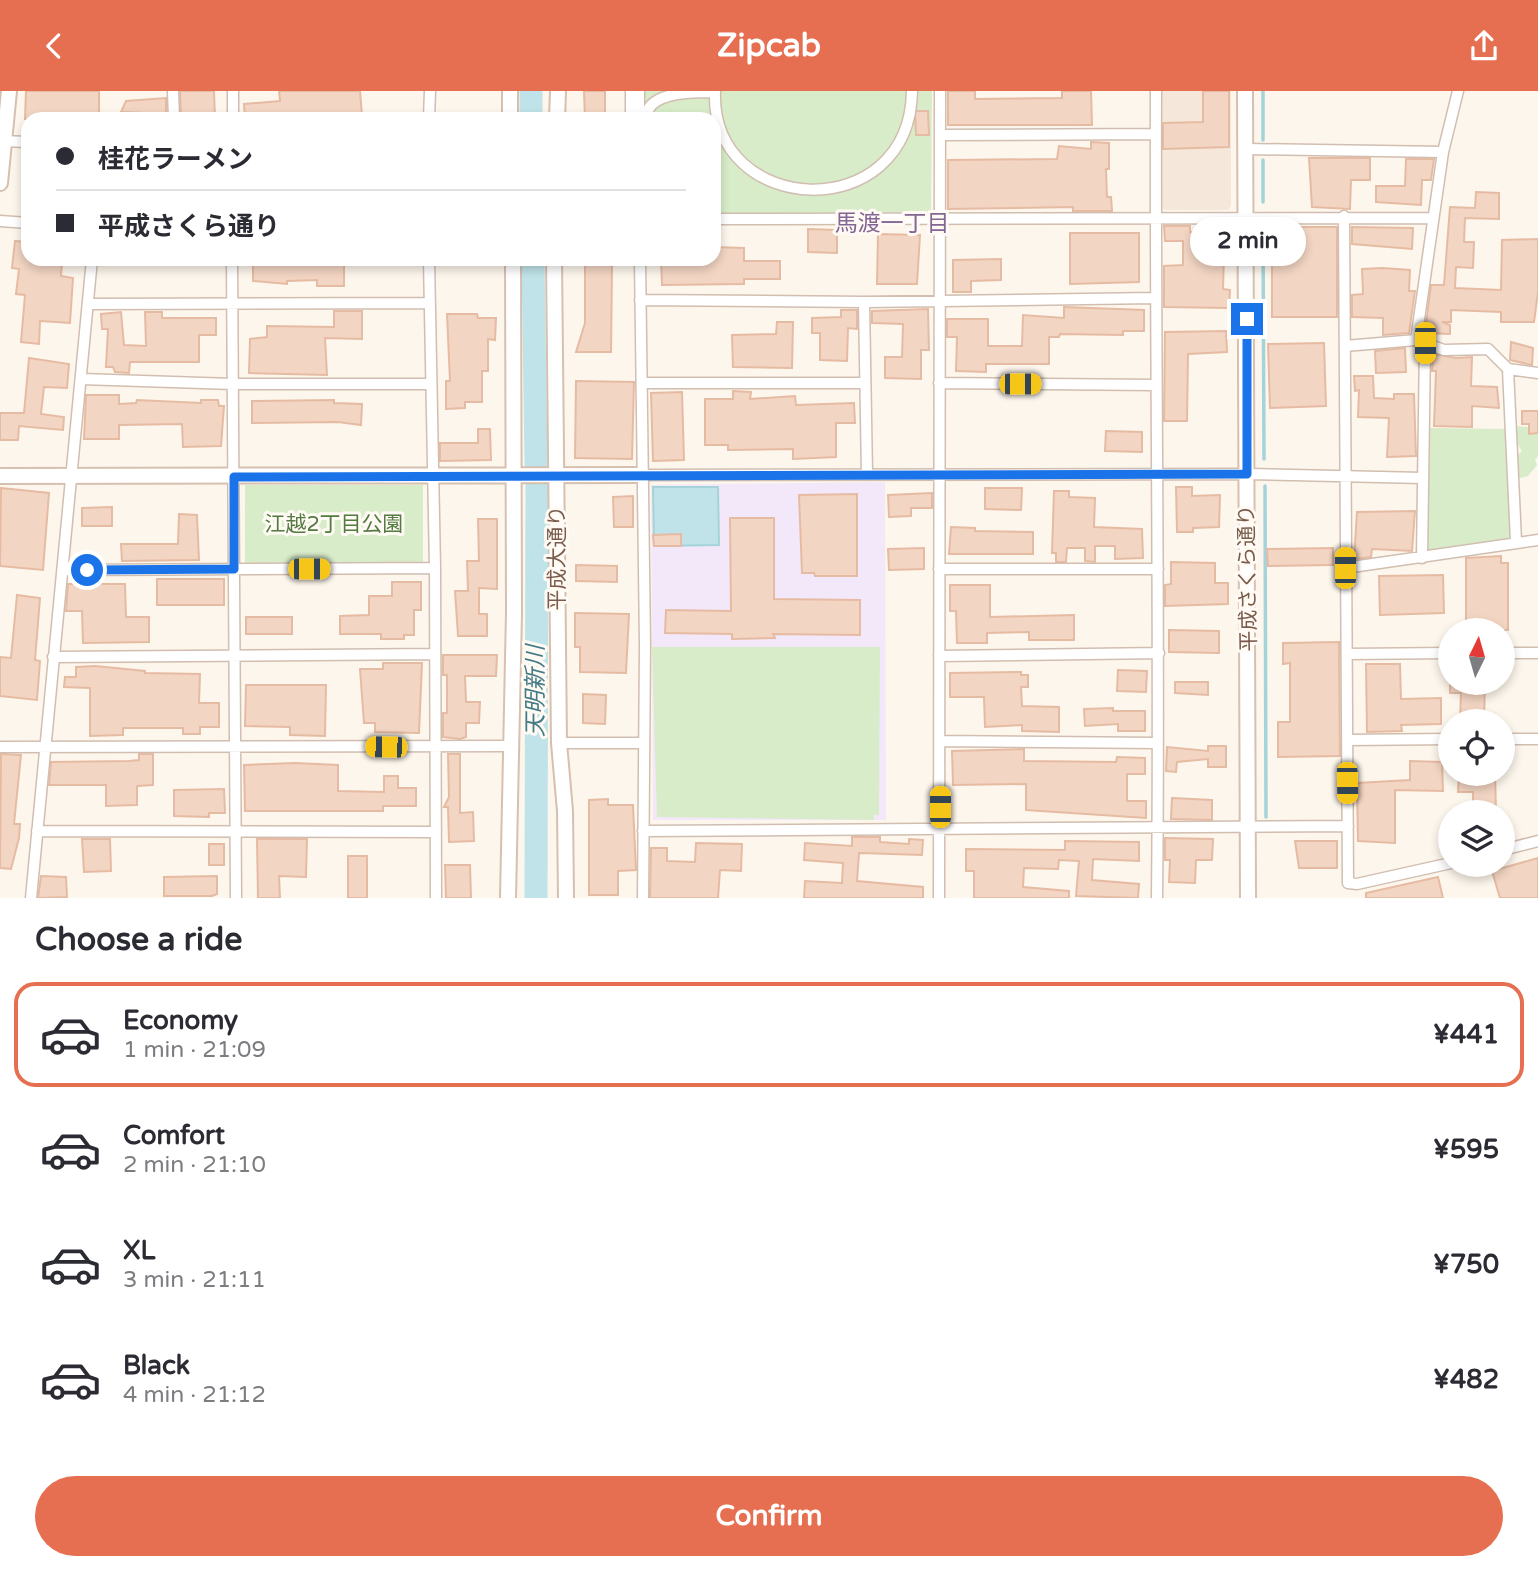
<!DOCTYPE html>
<meta charset="utf-8">
<style>
body{margin:0;font-family:"Varela Round","Noto Sans JP",sans-serif;background:#f7f7f7;color:#2b2b33;height:100vh;display:flex;flex-direction:column;font-size:26px;white-space:nowrap}
*{box-sizing:border-box;margin:0}
p{font-size:23px;color:#7c7c81}
.icon{flex:none;width:38px;height:38px;fill:none;stroke:currentColor;stroke-width:2;stroke-linecap:round;stroke-linejoin:round}
.map{position:relative;height:807px;overflow:hidden}
.sheet{display:flex;flex-direction:column;background:#fff;flex:1}
.sheet>*{flex:none}
.guide{position:absolute;left:21px;top:21px;width:700px;height:154px;border-radius:21px;box-shadow:0 4px 10px #0003;display:grid;align-content:center;height:154px;padding:0 35px;background:#fff}
.needle{width:46px;rotate:5deg}
.fabs{position:absolute;left:1438px;top:527px;display:grid;gap:14px}
.fabs a{display:grid;place-items:center;width:77px;height:77px;border-radius:50%;background:#fff;box-shadow:0 4px 10px #0003;font-size:35px}
.end{position:absolute;width:32px;height:32px;margin:-16px;border:9px solid #1a73e8;background:#fff;box-shadow:0 0 0 4px #fff}
.from{border-radius:50%}
.bubble{position:absolute;height:49px;border-radius:24px;background:#fff;box-shadow:0 4px 10px #0003;font-size:23px;font-weight:800;line-height:49px;text-align:center}
.car{position:absolute;width:21px;height:42px;margin:-21px -10px;border-radius:9px;box-shadow:0 0 5px 2px #0007;background:linear-gradient(#f5c518 24%,#345 0 40%,#f5c518 0 76%,#345 0 86%,#f5c518 0)}
.guide b{display:flex;align-items:center;gap:24px;height:66px;font-size:26px}
.guide b+b{border-top:2px solid #e1e1e2}
.guide i{width:18px;height:18px;background:#2b2b33}
ul{padding:0;list-style:none}
li{display:flex;align-items:center;gap:21px;height:105px;margin:0 14px 10px;padding:0 21px;border:4px solid transparent;border-radius:21px}
li div{flex:1}
li b{display:block;font-size:26px}
li em{font-style:normal;font-weight:800}
li.selected{border-color:#e76f51}
li>.icon{width:63px;height:63px;stroke-width:1.5}
h2{padding:0 35px;font-size:32px;line-height:84px}
.button{display:flex;gap:14px;margin-top:auto;padding:14px 35px}
.button a{flex:1;height:80px;border-radius:42px;background:#e76f51;color:#fff;font-size:28px;font-weight:800;line-height:80px;text-align:center}
header{display:flex;justify-content:space-between;align-items:center;height:91px;padding:0 35px;background:#e76f51;color:#fff;font-size:32px;font-weight:800}
.map>svg:first-child{display:block}
.residential{fill:#f5e8da}
.education{fill:#f3e8fa}
.green{fill:#d8ecc9}
.water{fill:#bfe3e8;stroke:#a5d3da;stroke-width:2}
.lines{fill:none;stroke-linecap:round;stroke-linejoin:round}
.stream{stroke:#a5d3da;stroke-width:3.5}
.river{stroke:#bfe3e8;stroke-width:23}
.building{fill:#f3d5c3;stroke:#e6bba3;stroke-width:2}
.street-casing{stroke:#d1beb0;stroke-width:13}
.secondary-casing{stroke:#d6c0b0;stroke-width:18}
.street{stroke:#fff;stroke-width:10}
.secondary{stroke:#fff;stroke-width:14}
.route{stroke:#1a73e8;stroke-width:9}
.labels{text-anchor:middle;dominant-baseline:central;stroke-width:6;stroke-linejoin:round;paint-order:stroke}
.park-label{font-size:21px;fill:#537a41;stroke:#fffaf3}
.street-label{font-size:21px;fill:#7a5c4d;stroke:#fffaf3}
.neighbourhood-label{font-size:23px;fill:#846695;stroke:#fffaf3}
.water-label{font-size:23px;font-style:italic;fill:#437c86;stroke:#fffaf3}
</style>
<header><svg class="icon" aria-label="back" viewBox="0 0 24 24"><path d="M15 5l-7 7 7 7"/></svg>Zipcab<svg class="icon" aria-label="share" viewBox="0 0 24 24"><path d="M12 15V3M7 8l5-5 5 5M5 13v7h14v-7"/></svg></header>
<div class="map">
<svg width="1538" height="807" viewBox="0 0 1538 807">
<rect width="100%" height="100%" fill="#fdf6ec"/>
<path class="residential" d="M1160,0H1231V115L1228,119H1164L1160,114Z"/>
<path class="education" d="M885,391L886,729H653L651,394Z"/>
<path class="green" d="M637,0H932L931,121L714,123V28H637Z
M1515,335L1538,337V365L1535,369L1537,374L1528,385L1521,387L1514,385L1515,366L1522,360L1516,351Z
M1425,337L1510,338L1516,450L1422,467Z
M245,394H423V472L245,473Z
M652,556H880L879,724H874V729L657,726Z"/>
<path class="water" d="M653,396H718L719,454L654,455Z"/>
<g class="lines">
<path class="stream" d="M1263,0V49
M1263,111V69
M1263,138L1264,368
M1265,395L1266,726"/>
<path class="river" d="M531,28V0
M533,168L536,372
M536,807L537,393"/>
</g>
<path class="building" d="M26,0H99V28H25Z
M180,0H214L215,28L181,26Z
M279,0H360L362,25L245,28L244,13L280,10Z
M584,0H605V28H585Z
M948,0H975V8L1062,7V0H1091L1092,34H948Z
M1203,0H1229V56L1163,58V32L1203,31Z
M166,7V23L121,21L126,10Z
M915,20H928L929,44H916Z
M1091,51L1109,52V78H1106L1107,106H1111L1112,120H1073V116L948,118V69L1057,68L1059,55L1091,58Z
M1309,67H1370V89H1351L1350,118L1312,116Z
M1406,68H1434L1431,89H1422L1421,114L1376,111V95H1405Z
M1476,101L1499,102V128L1465,127L1464,151H1474L1473,177L1456,176L1455,197L1501,199L1502,149L1538,148V201L1534,231H1501V221L1451,219V231H1442L1450,234V243L1425,242L1431,194H1444L1450,116L1475,117Z
M1164,135H1190V141L1229,140L1230,162H1224L1223,198L1230,199L1229,217L1164,216V175L1183,174V150H1165Z
M1272,136H1337V226H1272Z
M1352,136L1413,137L1412,158L1352,153Z
M808,138L837,139V162L808,161Z
M1070,142H1139V191L1070,193Z
M878,143L920,144L917,193H877Z
M15,150L28,151V168H62L61,185L73,187L70,232L40,230L39,253L21,251L25,204L16,203L19,178L12,177Z
M714,156L744,157V170H780V188H744V193L662,194L661,168H714Z
M1001,168V189L971,190V201H953V169Z
M253,171H344V195H317V189L287,190V193L253,190Z
M585,173L610,174L612,176L611,261H576L585,232Z
M1382,177L1410,179L1409,200H1415L1409,242L1383,244V227L1352,226V204L1363,203L1362,178Z
M1064,216L1144,219V240H1123V244L1060,243L1059,246H1049V273H986V281L956,280L957,246H947V228H988V255H1022L1023,224L1064,227Z
M928,218L929,259H921V288L885,287V266H902L903,233L872,232V220Z
M841,219H857V238L848,237L847,270L820,269V242H812V227L841,226Z
M334,220H362V248L325,247L327,284L249,282L250,248L267,246V235L334,236Z
M121,221L124,254L146,255L145,221H162V227H216V244H199V271H130L129,282L115,281L113,276H106L108,238H102L101,223Z
M447,223H477L478,227H496L495,249L488,248V280H482V311H465V317L446,318V290H450Z
M777,231H793L792,277L733,276L732,244L776,243Z
M1226,240L1227,261L1188,263L1187,330H1164L1165,241Z
M1511,251L1533,257L1532,274L1510,269Z
M1324,252L1326,315L1270,317L1268,253Z
M1405,257L1406,281L1376,282L1375,260Z
M1433,263L1456,267L1472,266L1471,295L1497,296L1499,317L1472,315V336L1434,335L1436,280H1432Z
M29,267L69,273L67,297L44,296L41,323L64,326L63,339L19,335L18,349H0V322H24Z
M1354,285H1373L1374,307L1394,308V303H1414L1416,365L1387,366L1389,327L1358,326L1359,299L1355,300Z
M576,290L634,291L632,368L575,367Z
M733,300L751,301L750,308L795,305L796,314L854,312L855,332H836V366L793,368V358L728,359V354H705V308H733Z
M682,301L684,369L653,370L651,302Z
M86,304H119V313L136,312L137,309L201,312V309H218L219,315H224L221,355L183,356L182,333L119,334V348H84Z
M334,309V312L362,313L361,334L338,331L252,332V310Z
M1522,320H1538V342L1529,343V333H1522Z
M478,338H490L491,369L440,370V352H478Z
M1106,340L1142,341V361L1105,360Z
M1176,396H1192V405L1220,404L1219,436L1193,437V441H1177Z
M1,397L49,402L43,479L0,475Z
M985,397H1022L1021,419L985,418Z
M1054,400H1069V406L1095,407L1094,436L1142,438L1143,467L1115,468V455H1095V471L1085,470V457H1067L1066,471H1056V462H1052Z
M932,402V417H911V425L889,426L888,404Z
M857,403V485H815L814,482H802L799,404Z
M633,405V436H614L613,406Z
M112,416V435H82V417Z
M1415,420L1412,460L1372,458L1371,466L1354,468L1357,421Z
M179,423L197,424L199,469L122,470L121,453H178Z
M730,427H774V508L860,509V544L773,543L775,547L732,548V543L665,542L666,519L731,520Z
M478,428H497V498L479,497V523H487V545H458L455,500H468L467,470H479Z
M951,436L975,437V440L1033,441V463H949Z
M681,443V455H654L653,444Z
M924,457V478L889,479L888,458Z
M1333,457V474L1268,475L1267,458Z
M1501,465V472H1508V539H1466V467Z
M1171,471L1215,472V492H1228V513L1165,515V494L1171,493Z
M576,474L617,475V491L576,490Z
M1443,484L1444,522L1380,524L1379,485Z
M157,488H224V514H157Z
M392,491H421V519H414V544H404V548H381V543H340V525L369,524V505H392Z
M68,493H125L126,526H149V551L83,552L82,520H66Z
M950,494H990V526L1074,524V549H1029V541L987,542V552H957L956,520H950Z
M17,504L40,507L35,569L40,570L37,609L0,605V566L11,567Z
M575,522L629,523L626,582L580,581V556H575Z
M246,526H292V543H246Z
M1169,539L1219,540V562L1169,561Z
M1339,551L1340,665L1278,666V631H1290V572L1283,573V552Z
M443,564H497L496,585H465L466,611H480L479,632H466V646L460,648L443,646V622H447V584H443Z
M383,572H422L419,642L375,641V632H364L360,578H383Z
M1366,573H1400L1401,608L1441,607V633L1401,634L1402,640L1367,641Z
M95,575L145,580V582L200,583L199,612H219V636H200V643H183V637H123V644L90,645V597L64,596L65,586H76V576Z
M1118,579L1147,580L1146,601L1117,600Z
M1021,581V584H1028V596H1021L1022,615L1059,616V641L1022,640V634L985,636L984,606H950V582Z
M1175,591H1208V604L1175,602Z
M1450,592H1485L1484,630H1460L1461,602H1450Z
M246,594H326L325,645L290,644V636L245,635Z
M583,603L606,604L605,633L583,632Z
M1113,617V620H1145V640H1118V633L1085,635L1084,618Z
M1208,655H1226V676H1208V668L1177,671L1176,681L1166,680L1167,656L1208,660Z
M1024,658V670L1116,671L1117,666L1145,667V683H1127V710H1146V727L1026,719V693L953,694L952,660Z
M1,663L21,664L14,733H20L19,747L11,778L0,777Z
M139,663H153V694L137,695V714L106,715V694H49L51,671L129,670L139,669Z
M448,663H460V722L473,721L474,750L449,751L448,716H444L449,706Z
M1410,670L1442,671L1443,700L1395,699V752L1358,750L1357,692L1410,689Z
M295,672L338,674V700L384,701V685H398V697H416V715H383V720H245L244,674Z
M1459,682H1495L1496,721H1473V701H1458Z
M224,698L225,722H209V726L174,725V699Z
M1172,707L1212,709V729L1171,728Z
M608,708V714H633L636,779L618,780V804H589V709Z
M852,746H880V751L909,753V748L923,749L922,764L859,762L857,790L923,796V807H804L805,790L842,792L843,772L804,769L805,752L852,755Z
M1165,747L1213,748L1212,769H1196L1195,792L1169,791L1170,769H1165Z
M82,748H110L111,780L84,781Z
M257,748H307L306,786L279,785L280,807H258Z
M1065,750L1139,751V770L1093,768L1092,789L1139,793L1138,807L1076,805L1079,770L1059,769L1058,778L1024,777L1023,796L1069,800V807H974V780H966V758L1065,759Z
M1295,750H1337V777H1299Z
M696,752L742,753L741,780L720,779L718,807H650L651,757H667V770L695,771Z
M209,753H224V774H209Z
M348,765H367V807H348Z
M1538,767V807H1500L1492,780Z
M445,774H470L471,807H446Z
M41,785L66,786L67,806L38,807Z
M217,785V803L212,805H164V786Z
M1438,786L1443,807H1366V802Z"/>
<g class="lines">
<defs>
<path id="street" d="M173,0L174,28
M631,0V28
M639,0V28
M715,0C710,127 910,136 912,0
M1156,0C1155,269 1160,538 1157,807
M233,28V0
M429,28L430,0
M646,28C646,0 693,1 715,1
M940,44L1156,43
M1,50L28,51
M1246,58L1443,61
M1344,125L1348,792L1357,793L1451,772
M714,128L1432,127
M0,130L28,132
M232,168L236,807
M429,168L435,477L436,807
M640,168L645,554L643,807
M640,209L864,211L1155,207
M864,211L867,384
M88,213L429,212
M1416,249L1443,61L1458,0
M1345,255L1416,249L1444,259L1488,258L1508,278L1538,282
M1508,278L1516,450
M81,288L233,293H429
M643,292H865
M939,292L1155,294
M643,384L1247,383L1423,387
M1422,467L1425,252
M1345,477L1538,449
M939,478H1158
M63,479L435,477
M1503,562H1538
M1347,563L1451,562
M939,565L1159,562
M53,566L435,563
M1503,648H1538
M1347,649L1451,648
M940,650L1157,652
M559,652H643
M0,656L510,655
M37,740L436,741
M643,740L1348,735
M1503,759L1538,750
M31,807L92,168
M939,807L940,0"/>
<path id="secondary" d="M510,0V28
M1245,0L1248,807
M557,28L558,0
M0,92L9,0
M554,168L559,652L565,720L566,807
M0,385L643,384
M508,807L514,521L513,168"/>
</defs>
<use href="#street" class="street-casing"/>
<use href="#secondary" class="secondary-casing"/>
<use href="#street" class="street"/>
<use href="#secondary" class="secondary"/>
</g>
<g class="lines">
<path class="route" d="M87,479L234,478V386L1247,383V228"/>
</g>
<g class="labels">
<g class="park-label">
<text x="334" y="433">江越2丁目公園</text>
</g>
<g class="street-label">
<text transform="translate(557 467) rotate(-90)">平成大通り</text>
<text transform="translate(1248 487) rotate(-91)">平成さくら通り</text>
</g>
<g class="neighbourhood-label">
<text x="892" y="133">馬渡一丁目</text>
</g>
<g class="water-label">
<text transform="translate(536 600) rotate(-90)">天明新川</text>
</g>
</g>
</svg>
<div class="fabs">
<a><svg class="needle" viewBox="-14 -14 28 28"><path d="M0-13l5 13h-10z" fill="#e53935"/><path d="M0 13l5-13h-10z" fill="#7c7c81"/></svg></a>
<a><svg class="icon" aria-label="locate" viewBox="0 0 24 24"><circle cx="12" cy="12" r="6"/><path d="M12 2v4M12 18v4M2 12h4M18 12h4"/></svg></a>
<a><svg class="icon" aria-label="layers" viewBox="0 0 24 24"><path d="M12 4l9 5-9 5-9-5zM3 14l9 5 9-5"/></svg></a>
</div>
<i class="end from" style="left:87px;top:479px"></i>
<i class="end" style="left:1247px;top:228px"></i>
<div class="bubble" style="left:1190px;top:126px;width:116px">2 min</div>
<i class="car" style="left:1425px;top:252px;rotate:180deg"></i>
<i class="car" style="left:1020px;top:293px;rotate:90deg"></i>
<i class="car" style="left:1345px;top:477px;rotate:0deg"></i>
<i class="car" style="left:309px;top:478px;rotate:90deg"></i>
<i class="car" style="left:386px;top:656px;rotate:271deg"></i>
<i class="car" style="left:1347px;top:692px;rotate:179deg"></i>
<i class="car" style="left:940px;top:716px;rotate:0deg"></i>
<div class="guide">
<b><i class="from"></i>桂花ラーメン</b>
<b><i></i>平成さくら通り</b>
</div>
</div>
<section class="sheet">
<h2>Choose a ride</h2>
<ul>
<li class="selected"><svg class="icon" aria-label="car" viewBox="0 0 24 24"><path d="M5 17H2v-5l4-1 3-4h7l3 4 3 1v5h-3M9 17h6M6 11h13"/><circle cx="7" cy="17" r="2"/><circle cx="17" cy="17" r="2"/></svg><div><b>Economy</b><p>1 min · 21:09</p></div><em>¥441</em></li>
<li><svg class="icon" aria-label="car" viewBox="0 0 24 24"><path d="M5 17H2v-5l4-1 3-4h7l3 4 3 1v5h-3M9 17h6M6 11h13"/><circle cx="7" cy="17" r="2"/><circle cx="17" cy="17" r="2"/></svg><div><b>Comfort</b><p>2 min · 21:10</p></div><em>¥595</em></li>
<li><svg class="icon" aria-label="car" viewBox="0 0 24 24"><path d="M5 17H2v-5l4-1 3-4h7l3 4 3 1v5h-3M9 17h6M6 11h13"/><circle cx="7" cy="17" r="2"/><circle cx="17" cy="17" r="2"/></svg><div><b>XL</b><p>3 min · 21:11</p></div><em>¥750</em></li>
<li><svg class="icon" aria-label="car" viewBox="0 0 24 24"><path d="M5 17H2v-5l4-1 3-4h7l3 4 3 1v5h-3M9 17h6M6 11h13"/><circle cx="7" cy="17" r="2"/><circle cx="17" cy="17" r="2"/></svg><div><b>Black</b><p>4 min · 21:12</p></div><em>¥482</em></li>
</ul>
<div class="button"><a>Confirm</a></div>
</section>
